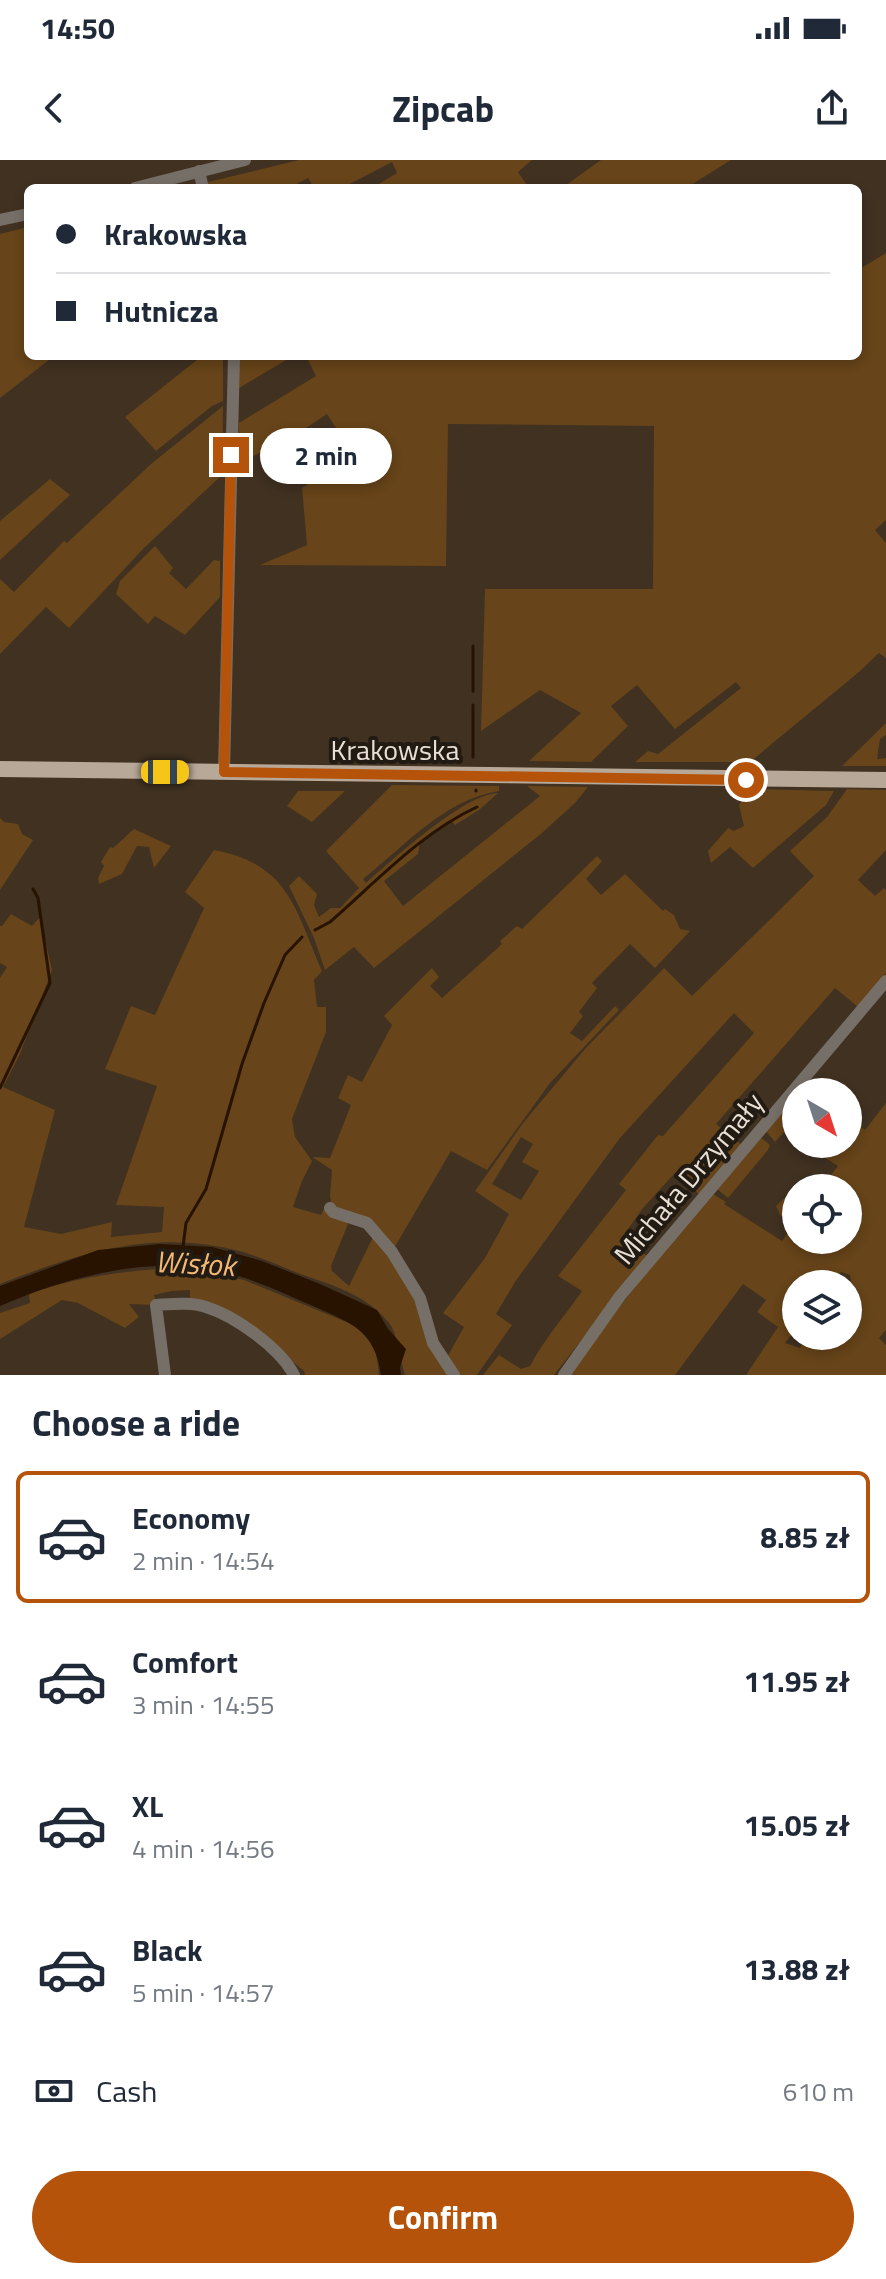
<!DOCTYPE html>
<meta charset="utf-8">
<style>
body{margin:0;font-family:"Titillium Web",sans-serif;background:#f6f6f7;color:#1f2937;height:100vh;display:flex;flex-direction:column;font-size:30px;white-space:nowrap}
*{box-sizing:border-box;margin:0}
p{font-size:26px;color:#747a83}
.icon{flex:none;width:44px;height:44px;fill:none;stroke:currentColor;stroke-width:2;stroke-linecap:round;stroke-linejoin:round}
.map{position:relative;height:1215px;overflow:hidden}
.drawer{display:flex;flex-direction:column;background:#fff;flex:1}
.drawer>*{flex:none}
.guide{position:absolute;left:24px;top:24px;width:838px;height:176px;border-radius:12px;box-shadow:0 4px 12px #0003;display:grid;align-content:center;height:176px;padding:0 32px;background:#fff}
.needle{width:52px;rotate:141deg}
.controls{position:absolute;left:782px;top:918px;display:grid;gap:16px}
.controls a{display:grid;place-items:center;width:80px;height:80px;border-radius:50%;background:#fff;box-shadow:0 4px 12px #0003;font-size:40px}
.end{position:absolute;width:36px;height:36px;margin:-18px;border:10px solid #b45309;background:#fff;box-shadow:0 0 0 4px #fff}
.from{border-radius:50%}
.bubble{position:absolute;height:56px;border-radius:28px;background:#fff;box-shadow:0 4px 12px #0003;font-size:26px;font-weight:700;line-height:56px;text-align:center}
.car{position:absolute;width:24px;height:48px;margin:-24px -12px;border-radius:10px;box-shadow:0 0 6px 2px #0007;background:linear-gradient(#f5c518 24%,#345 0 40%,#f5c518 0 76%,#345 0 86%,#f5c518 0)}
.guide b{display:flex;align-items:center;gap:28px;height:76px;font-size:30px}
.guide b+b{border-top:2px solid #e0e1e3}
.guide i{width:20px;height:20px;background:#1f2937}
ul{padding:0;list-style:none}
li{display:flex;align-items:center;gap:24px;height:132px;margin:0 16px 12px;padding:0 16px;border:4px solid transparent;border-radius:12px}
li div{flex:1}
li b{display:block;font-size:30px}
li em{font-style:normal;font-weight:700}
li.on{border-color:#b45309}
li>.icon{width:72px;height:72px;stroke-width:1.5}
h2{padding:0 32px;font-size:36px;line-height:96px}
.pay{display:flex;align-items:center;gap:20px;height:88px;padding:0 32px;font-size:30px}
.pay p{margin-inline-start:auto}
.button{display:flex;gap:16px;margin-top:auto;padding:16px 32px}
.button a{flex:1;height:92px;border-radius:48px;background:#b45309;color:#fff;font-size:32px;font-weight:700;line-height:92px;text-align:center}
.status{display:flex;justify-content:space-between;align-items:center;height:56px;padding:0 40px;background:#fff;direction:ltr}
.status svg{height:22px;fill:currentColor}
header{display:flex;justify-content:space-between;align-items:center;height:104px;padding:0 32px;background:#fff;font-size:36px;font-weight:700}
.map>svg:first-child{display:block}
.green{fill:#674419;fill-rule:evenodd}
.water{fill:#271300}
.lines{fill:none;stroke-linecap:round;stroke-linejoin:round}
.stream{stroke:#271300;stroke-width:3}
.minor{stroke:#766f67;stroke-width:12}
.major{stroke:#b8a898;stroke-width:16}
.route{stroke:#b45309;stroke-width:10}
.labels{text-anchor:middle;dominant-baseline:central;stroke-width:8;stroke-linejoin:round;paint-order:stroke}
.street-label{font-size:28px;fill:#e9dfd5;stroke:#211b13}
.water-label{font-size:30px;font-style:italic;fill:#f5b874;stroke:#211b13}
</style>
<div class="status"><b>14:50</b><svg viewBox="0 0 49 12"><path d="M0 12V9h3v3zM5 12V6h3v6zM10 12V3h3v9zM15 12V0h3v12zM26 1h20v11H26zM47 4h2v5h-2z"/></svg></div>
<header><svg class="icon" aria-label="back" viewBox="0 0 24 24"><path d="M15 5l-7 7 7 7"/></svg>Zipcab<svg class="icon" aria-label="share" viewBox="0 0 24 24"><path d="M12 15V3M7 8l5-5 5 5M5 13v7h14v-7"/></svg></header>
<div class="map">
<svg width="886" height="1215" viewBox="0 0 886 1215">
<rect width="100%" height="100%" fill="#403121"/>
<path class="green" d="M299,0H532L518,12L529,28H372L397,13L392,2L342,28H314L308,18L289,28H208V22Z
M601,0H731L686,28H562Z
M28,67V196H54L0,238V74Z
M886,93V360L875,370L886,383V498L879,493L859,512L750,602H635L648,591L658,594L741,528L736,522L675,569L637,525L611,546L628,566L591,602L529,601L581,553L540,530L481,571L485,429H653L654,266L448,264L446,406L260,405L307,385L302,328L307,325L302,310L346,283L327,254L279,286L275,284L238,305L239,263L316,216L306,196H858V110Z
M202,196H223V241L212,246L156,291L125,257Z
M239,196H293L239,228Z
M223,246L222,315L144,388L69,468L46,447L0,494V419L14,432L64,381L67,383L151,304Z
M50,319L70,335L0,400V361Z
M155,386L173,408L169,413L186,429L214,400L220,401V437L185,475L155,456L148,464L116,434L120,421Z
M886,563V575L880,579L877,599L886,598V606H842Z
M392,625L499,626V631C445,639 405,686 363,719L366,723C392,700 464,634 498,633L479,650L455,665L451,660L420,682L418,694L384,721L403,746L540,636L527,626L588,627L575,643L542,673L374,808L354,787L325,810L314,778L289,726L299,716L317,734L314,745L319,757L331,748H340L359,728L326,691Z
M749,629H750L834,631L826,645L753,708L730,687L711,703L708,691L728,668L734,671L744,666L739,645Z
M847,629L886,630V690L858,720L875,736L884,728L886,730V813L858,847L835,828L716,964L742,985L700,1035L675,1013L643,1048L623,1076L647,1096L554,1215H483L499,1195L521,1209L530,1206C544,1179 565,1156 582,1131L558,1116L626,1030L619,1024L658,975L663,976L754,873L734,853L620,978L515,1122L496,1154L512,1165L477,1215H455L446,1199L464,1167L443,1153L485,1098L509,1054L475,1031L523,963L585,889L664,808L692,836L814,716L790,691L827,657ZM521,977L533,984L522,1002L539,1011L521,1040L492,1024Z
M298,631H345L312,662L287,646Z
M0,658L4,662L18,664L22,674L33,680L0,730Z
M134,669L171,686L154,708L149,687L137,686L122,714L99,724L98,718L104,706L101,702L110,687L113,688Z
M214,690C289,704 295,749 322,811L314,820L317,847H326V872L292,959L295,977L312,1001L302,1021L293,1047L321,1055L326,1044L347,1059L348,1064L331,1106L332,1111L349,1126L375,1073L417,1137L451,1215H405C401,1202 397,1172 389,1163C367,1135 332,1125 300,1114C281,1106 262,1098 243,1092C153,1068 83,1092 0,1124V818L7,807L0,803V766H2L11,754L32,766L40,757L52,810L20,894L3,927L55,950L24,1067L61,1074L112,1062L111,1077L162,1072L164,1047L116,1045L157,926L105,909L131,846L155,855L204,748L185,732Z
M597,696L602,701L586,719L601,735L625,714L663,751L665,749L674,755L680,769L690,771L655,808L630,784L592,823L597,828L579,852L583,856L570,873L582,881L615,846L619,850L550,923L487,1010L451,991L393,1090L377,1070L332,1048L330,1036L332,1010L312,997L330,998L351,945L338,938L348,915L362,922L392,865L384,856L432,808L439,817L430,826L442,838L502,784L500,781L517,766L522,769Z
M791,941L796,944V979L784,972L775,982L766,971Z
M886,943V1170L879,1178L886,1185V1215H746L778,1167L757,1152L766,1140L743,1124L675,1215H567L648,1110L713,1034L726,1042L724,1044L782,1081L793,1066L780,1055L776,1046L791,1032L796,1035V1080H848V1028H821L838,1006L803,984H848V958L865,970ZM841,1112L850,1115L851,1121L848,1125V1176H806L800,1188L785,1183L796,1169V1124H831Z
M760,977L770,985L768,990L728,1038L717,1029Z
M189,1107L244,1120L361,1168L375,1184L379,1215H305L304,1211L250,1167L190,1141V1130L172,1131L154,1135L156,1145L129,1144L139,1157L125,1168L78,1143L62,1140L0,1179V1153L30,1143L29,1134C80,1115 135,1110 189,1107Z"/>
<path class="water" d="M160,1084L212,1087L262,1101L320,1124L377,1150L388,1169L406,1189L400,1207L401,1215H381C375,1170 351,1163 313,1146C278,1131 242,1113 203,1108C135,1099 62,1119 0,1146V1126L98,1090Z"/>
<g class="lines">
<path class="stream" d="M473,531V486
M473,545V597
M476,630V631
M315,770L330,762C376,722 422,672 477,647
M0,928L50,823L38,738L33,729
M183,1087L186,1063L206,1029L242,904L264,843L285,795L302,777"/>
<path class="minor" d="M199,11L203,28
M135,28L245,0
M0,60L28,54
M224,612L234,196
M330,1048L333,1052L367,1063L392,1092L420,1138L433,1183L454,1215
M165,1215L156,1145C173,1144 190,1142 206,1147C235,1156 280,1188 294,1215
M564,1215L620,1136L886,821"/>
<path class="major" d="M0,609L886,620"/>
</g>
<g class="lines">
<path class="route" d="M231,295L224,612L746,620"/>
</g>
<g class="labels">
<g class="street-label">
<text x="395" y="589">Krakowska</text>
<text transform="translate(688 1018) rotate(-50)">Michała Drzymały</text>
</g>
<g class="water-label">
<text transform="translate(195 1103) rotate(3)">Wisłok</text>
</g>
</g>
</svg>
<div class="controls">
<a><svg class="needle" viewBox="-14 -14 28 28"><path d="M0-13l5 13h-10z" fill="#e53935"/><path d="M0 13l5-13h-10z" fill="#747a83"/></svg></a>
<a><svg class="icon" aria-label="locate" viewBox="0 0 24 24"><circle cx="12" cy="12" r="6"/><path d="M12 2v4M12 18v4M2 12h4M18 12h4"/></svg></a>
<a><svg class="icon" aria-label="layers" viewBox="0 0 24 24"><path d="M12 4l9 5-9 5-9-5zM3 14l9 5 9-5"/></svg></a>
</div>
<i class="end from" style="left:746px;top:620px"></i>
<i class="end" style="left:231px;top:295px"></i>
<div class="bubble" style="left:260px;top:268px;width:132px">2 min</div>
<i class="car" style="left:165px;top:612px;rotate:90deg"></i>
<div class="guide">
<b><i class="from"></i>Krakowska</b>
<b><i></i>Hutnicza</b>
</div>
</div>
<section class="drawer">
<h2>Choose a ride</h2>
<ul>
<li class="on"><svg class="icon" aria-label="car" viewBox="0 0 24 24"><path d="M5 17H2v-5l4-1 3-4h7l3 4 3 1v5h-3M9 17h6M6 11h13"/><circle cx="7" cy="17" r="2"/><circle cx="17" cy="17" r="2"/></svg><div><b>Economy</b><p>2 min · 14:54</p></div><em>8.85 zł</em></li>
<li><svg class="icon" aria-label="car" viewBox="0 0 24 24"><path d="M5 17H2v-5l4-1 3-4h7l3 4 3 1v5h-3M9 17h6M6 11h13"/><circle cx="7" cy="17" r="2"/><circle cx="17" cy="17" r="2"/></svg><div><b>Comfort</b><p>3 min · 14:55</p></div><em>11.95 zł</em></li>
<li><svg class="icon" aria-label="car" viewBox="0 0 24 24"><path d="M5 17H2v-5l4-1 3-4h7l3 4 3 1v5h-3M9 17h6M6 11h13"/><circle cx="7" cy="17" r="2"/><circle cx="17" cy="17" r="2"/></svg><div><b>XL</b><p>4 min · 14:56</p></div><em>15.05 zł</em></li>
<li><svg class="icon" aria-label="car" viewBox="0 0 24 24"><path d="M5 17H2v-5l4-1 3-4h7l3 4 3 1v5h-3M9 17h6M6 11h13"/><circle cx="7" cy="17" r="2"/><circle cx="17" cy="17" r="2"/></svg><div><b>Black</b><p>5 min · 14:57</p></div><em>13.88 zł</em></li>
</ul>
<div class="pay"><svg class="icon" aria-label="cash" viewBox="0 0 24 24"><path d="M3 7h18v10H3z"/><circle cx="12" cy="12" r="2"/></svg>Cash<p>610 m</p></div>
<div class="button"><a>Confirm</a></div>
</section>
